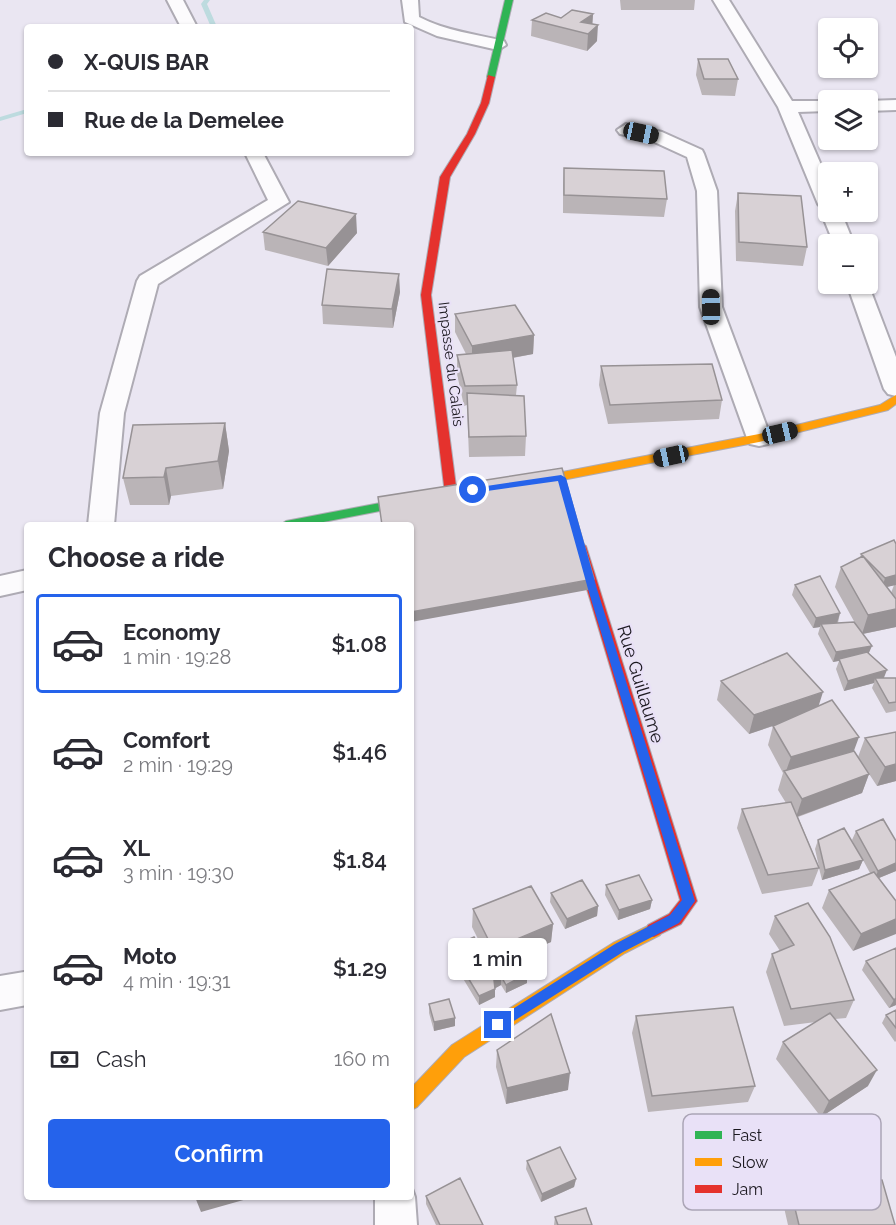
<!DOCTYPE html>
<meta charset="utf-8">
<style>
body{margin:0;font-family:Raleway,sans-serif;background:#f2f2f3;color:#2b2b33;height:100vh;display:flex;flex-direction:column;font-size:22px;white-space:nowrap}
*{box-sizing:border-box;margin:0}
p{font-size:20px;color:#7c7c81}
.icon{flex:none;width:33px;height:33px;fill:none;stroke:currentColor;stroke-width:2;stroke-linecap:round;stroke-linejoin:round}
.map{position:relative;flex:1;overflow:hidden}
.details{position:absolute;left:24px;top:522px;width:390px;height:678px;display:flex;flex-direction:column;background:#fff;border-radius:6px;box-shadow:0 2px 4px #0004}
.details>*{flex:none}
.banner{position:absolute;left:24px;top:24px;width:390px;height:132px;border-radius:6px;box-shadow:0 2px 4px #0004;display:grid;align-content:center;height:132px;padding:0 24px;background:#fff}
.fabs{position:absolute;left:818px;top:18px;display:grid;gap:12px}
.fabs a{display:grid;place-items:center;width:60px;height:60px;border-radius:6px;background:#fff;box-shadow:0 2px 4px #0004;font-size:30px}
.end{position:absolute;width:27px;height:27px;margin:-14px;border:8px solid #2563eb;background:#fff;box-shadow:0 0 0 3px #fff}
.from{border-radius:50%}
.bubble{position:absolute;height:42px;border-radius:6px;background:#fff;box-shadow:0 2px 4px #0004;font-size:20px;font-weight:600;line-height:42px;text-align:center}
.car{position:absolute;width:18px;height:36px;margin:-18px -9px;border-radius:8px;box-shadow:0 0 4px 2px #0007;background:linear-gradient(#222 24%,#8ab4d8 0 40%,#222 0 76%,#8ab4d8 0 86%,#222 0)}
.banner b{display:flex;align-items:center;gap:21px;height:57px;font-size:22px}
.banner b+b{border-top:2px solid #e1e1e2}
.banner i{width:15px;height:15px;background:#2b2b33}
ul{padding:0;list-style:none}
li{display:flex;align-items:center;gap:18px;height:99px;margin:0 12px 9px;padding:0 12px;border:3px solid transparent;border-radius:6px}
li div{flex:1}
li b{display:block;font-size:22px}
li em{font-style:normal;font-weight:600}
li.selected{border-color:#2563eb}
li>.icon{width:54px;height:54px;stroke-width:1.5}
h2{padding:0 24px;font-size:27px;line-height:72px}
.pay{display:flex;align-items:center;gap:15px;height:66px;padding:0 24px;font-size:22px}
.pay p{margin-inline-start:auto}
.button{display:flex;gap:12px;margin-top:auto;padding:12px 24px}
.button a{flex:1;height:69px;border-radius:6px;background:#2563eb;color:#fff;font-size:24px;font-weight:600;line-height:69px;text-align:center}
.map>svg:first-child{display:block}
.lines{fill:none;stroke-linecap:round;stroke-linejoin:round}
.stream{fill:#bddbdf;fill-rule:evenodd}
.street-casing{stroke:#aeabb4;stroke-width:4}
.fast-casing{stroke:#aeabb4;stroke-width:2}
.slow-casing{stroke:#aeabb4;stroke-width:2}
.jam-casing{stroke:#aeabb4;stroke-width:2}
.street{fill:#fcfbfd;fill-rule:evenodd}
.fast{fill:#30b455;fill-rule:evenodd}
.slow{fill:#ff9f0a;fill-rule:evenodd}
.jam{fill:#e5322d;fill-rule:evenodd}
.wall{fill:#bab4b7;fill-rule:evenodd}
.shaded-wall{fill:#979295}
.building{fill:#d8d1d5;stroke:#979295;stroke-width:1.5}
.route{fill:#2563eb}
.labels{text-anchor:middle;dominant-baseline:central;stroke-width:4.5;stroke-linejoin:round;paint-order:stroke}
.far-street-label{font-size:15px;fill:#1b181f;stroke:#e9e1f7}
.street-label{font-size:18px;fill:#1b181f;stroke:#e9e1f7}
.key{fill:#e9e1f7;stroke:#aba5b6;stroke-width:1.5}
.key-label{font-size:16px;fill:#1b181f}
</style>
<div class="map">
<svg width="896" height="1225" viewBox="0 0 896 1225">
<rect width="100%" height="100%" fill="#eae6f2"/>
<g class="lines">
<path class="stream" d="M204,0H210L207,4L217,27H211L201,4Z
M27,109V113L0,121V117Z"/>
<defs>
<path id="street" d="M167,0H183L197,27H181Z
M402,0H418L419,17C446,31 475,34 504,41L506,45L498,50L437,36L405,22Z
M713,0H729L792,101H828V111L798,112L828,181V212H841L854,244H834L821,212L823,209L818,204L778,107Z
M896,100V110L867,111V101Z
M626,124L662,132L702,150L704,154L717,191L722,307L771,438L768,444L759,446L750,444L747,438L700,307L697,191L687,157L650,140L620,134L617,130Z
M245,153H263L289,202L158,284L124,413L114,525H88L100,413L137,281L140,276L268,200Z
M867,281L896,357V396L888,394L884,389L847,284Z
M27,570V590L0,596V576Z
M24,972L27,973V1005L0,1010V976Z
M411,1186L415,1197L417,1225H375V1197H411Z"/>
<path id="fast" d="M505,0H513L495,77L491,79L487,77Z
M422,495L428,499L426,502L308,525H280L286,521Z"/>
<path id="slow" d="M896,395V404L888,410L759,442L521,488L515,484L521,480L759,434L880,405Z
M654,923L660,925L662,930L660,935L625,953L464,1057L417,1107L411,1110V1088L452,1045L613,943Z"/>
<path id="jam" d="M488,75L495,77L489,103L475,134L450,177L431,295L457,494L451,498L445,494L421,295L440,177L467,134L481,103Z
M580,542L586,546L697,901L681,924L654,937L648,935L646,930L648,925L669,914L680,900L574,546Z"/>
</defs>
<use href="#street" class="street-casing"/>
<use href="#fast" class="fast-casing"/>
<use href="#slow" class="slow-casing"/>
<use href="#jam" class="jam-casing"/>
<use href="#street" class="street"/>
<use href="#fast" class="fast"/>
<use href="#slow" class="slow"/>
<use href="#jam" class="jam"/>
</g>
<path class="wall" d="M620,0H695L694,10H621Z
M593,14L592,24L597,41L587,51L531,36L532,20Z
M698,59L738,79L735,96L702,95L696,75Z
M564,168L667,199L664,217L563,213V185Z
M738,193L807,247L803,266L736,261L735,211Z
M263,232L357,233L328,266L265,250Z
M400,292L393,328L323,324L322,305Z
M455,314L534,335L533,354L513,358L517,385L516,395L526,436L525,456L469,457L467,405L464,406L457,374V355L466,354L455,332Z
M601,366L722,400L719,419L608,424L599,385Z
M225,423L229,451L223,489L171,496L169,505H130L123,478Z
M896,544V627L863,634L869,653L884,678H896V711L886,713L872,688L874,683L844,691L836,669L839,661L833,662L818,634L820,627L813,628L792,595L795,585L840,613L838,623H855L835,587L841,567L860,558L861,554ZM894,585L891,593L887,587Z
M721,681L818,706L854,751L869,774L862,793L798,817L819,867L815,849L818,840L859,854L852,840L856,831L896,841V871L879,878L896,901L853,951L822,908L829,890L870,873L863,860L859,869L822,880L819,868L812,886L762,894L737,828L742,809L786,803L778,790L783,773L768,745L773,726L749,734L717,700Z
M865,738L896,781L877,786L858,757Z
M606,885L652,900L650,909L618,920L605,895Z
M551,893L598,906L597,916L565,929L550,902Z
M473,909L553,924L551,942L516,957L527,983L506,993L501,985L495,988V997L479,1005L450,957V948L492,967L504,962L492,967L472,927Z
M775,916L854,1000L846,1018L835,1019L868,1086L821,1117L776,1059L783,1042L816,1022L784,1026L766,972L772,954L780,951L769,934Z
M896,948V1005L889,1008L862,970L866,961Z
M429,1004L455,1026L434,1031L429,1013Z
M896,1010V1041L895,1042L882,1023L886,1015Z
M636,1016L755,1086L748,1102L648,1112L632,1033Z
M497,1050L568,1090L506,1104L496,1067Z
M527,1161L576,1179L574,1187L541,1202L526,1169Z
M790,1188L895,1225H788L783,1203Z
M426,1196L483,1225H436L426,1204Z
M555,1217L592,1225H554Z"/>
<path class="shaded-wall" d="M593,14L592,31L581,22Z
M598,25L597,41L587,51L588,34Z
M356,214L357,233L328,266L326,248Z
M399,274L400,292L393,328L392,309Z
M534,335L533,354L472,365V346Z
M225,423L229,451L223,489L218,461Z
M166,468L171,496L169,505L164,477Z
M896,575V585L882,588L885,578Z
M594,579L593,589L411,622V612Z
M896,609V627L862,634L868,615Z
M840,613L837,623L821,624L820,627L813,628L816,618Z
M872,646L868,655L833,662L836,652Z
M887,670L883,680L875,678L874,683L844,691L848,681Z
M823,692L817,711L749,734L754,715Z
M859,737L852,756L785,774L791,757Z
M896,764V781L877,786L885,767Z
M869,774L862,793L796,817L802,799Z
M863,860L859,869L822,880L825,870Z
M896,863V871L874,880L878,871Z
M652,900L650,909L618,920L619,910Z
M598,906L597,916L565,929L567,919Z
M896,919V934L853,951L861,934Z
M553,924L551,942L492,967L493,949Z
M527,974V983L506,993V985Z
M501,976V985L494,989V980Z
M495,989V997L479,1005V996Z
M896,998V1005L889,1008L894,1000Z
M455,1018V1026L434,1031V1022Z
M877,1070L868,1086L821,1117L829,1101Z
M570,1073L568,1090L506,1104L507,1088Z
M576,1179L574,1187L541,1202L542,1194Z
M195,1197H254L201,1212Z"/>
<path class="building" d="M572,10L593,14L581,22L598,25L588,34L532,20L546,13L561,18Z
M698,59H728L738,79H704Z
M564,168L664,171L667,199L564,195Z
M738,193L801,196L807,247L739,242Z
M298,201L356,214L326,248L263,232Z
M327,269L399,274L392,309L322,305Z
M515,305L534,335L472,346L455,314Z
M512,350L517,385L465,386L457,355Z
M712,364L722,400L610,405L601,366Z
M467,393L524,396L526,436L469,437Z
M225,423L218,461L166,468L164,477L123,478L133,425Z
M562,468L594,579L411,612V525H382L378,497Z
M894,540L896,544V575L885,578L861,554Z
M863,556L896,599V609L868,615L841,567Z
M820,576L840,613L816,618L795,585Z
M854,622L872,646L836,652L821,624Z
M867,652L887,670L848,681L839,659Z
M787,653L823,692L754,715L721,681Z
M875,678H896V702L889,703Z
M832,700L859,737L791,757L773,726Z
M896,732V764L885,767L865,738Z
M854,751L869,774L802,799L784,771Z
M791,802L819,868L768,875L742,809Z
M883,819L896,841V863L878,871L856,831Z
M844,828L863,860L825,870L818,840Z
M874,872L896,901V919L861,934L829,890Z
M639,875L652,900L619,910L606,885Z
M582,880L598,906L567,919L551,893Z
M531,886L553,924L493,949L473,909Z
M808,903L830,937L854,1000L791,1009L772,954L794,945L775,916Z
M474,937L492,967L516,956L527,974L506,985L501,976L494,980L495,989L479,996L450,948Z
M896,948V998L894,1000L866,961Z
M449,999L455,1018L434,1022L429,1004Z
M733,1007L755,1086L652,1096L636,1016Z
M896,1010V1028L886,1015Z
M830,1013L877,1070L829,1101L783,1042Z
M551,1014L570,1073L507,1088L497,1050Z
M560,1147L576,1179L542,1194L527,1161Z
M460,1178L483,1225H440L426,1196Z
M882,1180L895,1225H799L790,1188Z
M586,1208L592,1225H558L555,1217Z"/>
<path class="route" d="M561,475L566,478L597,589L695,901L679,923L623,952L498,1031L494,1029V1021L615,944L670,915L682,900L588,589L558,481L473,493L468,490L473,488Z"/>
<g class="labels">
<g class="far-street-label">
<text transform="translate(451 364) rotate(83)">Impasse du Calais</text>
</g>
<g class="street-label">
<text transform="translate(641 684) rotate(73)">Rue Guillaume</text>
</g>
</g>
<rect x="683" y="1114" width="198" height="96" rx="9" class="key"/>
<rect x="695" y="1131" width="27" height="8" fill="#30b455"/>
<rect x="695" y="1158" width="27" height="8" fill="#ff9f0a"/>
<rect x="695" y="1185" width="27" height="8" fill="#e5322d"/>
<g class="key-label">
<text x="732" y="1141">Fast</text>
<text x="732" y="1168">Slow</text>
<text x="732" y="1195">Jam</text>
</g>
</svg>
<div class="fabs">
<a><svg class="icon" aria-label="locate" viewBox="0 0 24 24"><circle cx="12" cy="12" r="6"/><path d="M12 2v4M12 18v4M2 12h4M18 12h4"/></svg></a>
<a><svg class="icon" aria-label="layers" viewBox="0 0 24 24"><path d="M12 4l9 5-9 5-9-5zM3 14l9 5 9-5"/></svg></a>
<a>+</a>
<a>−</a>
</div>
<i class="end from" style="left:473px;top:490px"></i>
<i class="end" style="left:498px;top:1025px"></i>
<div class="bubble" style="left:448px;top:938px;width:99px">1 min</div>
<i class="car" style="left:641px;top:133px;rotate:102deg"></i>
<i class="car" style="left:711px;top:307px;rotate:359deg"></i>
<i class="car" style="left:780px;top:433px;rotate:77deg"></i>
<i class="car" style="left:671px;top:456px;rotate:258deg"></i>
<div class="banner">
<b><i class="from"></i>X-QUIS BAR</b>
<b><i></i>Rue de la Demelee</b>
</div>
<section class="details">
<h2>Choose a ride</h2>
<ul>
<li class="selected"><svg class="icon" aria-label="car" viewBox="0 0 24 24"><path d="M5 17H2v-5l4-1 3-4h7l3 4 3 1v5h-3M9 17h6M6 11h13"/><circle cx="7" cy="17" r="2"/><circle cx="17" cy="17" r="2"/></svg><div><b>Economy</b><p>1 min · 19:28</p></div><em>$1.08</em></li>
<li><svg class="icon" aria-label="car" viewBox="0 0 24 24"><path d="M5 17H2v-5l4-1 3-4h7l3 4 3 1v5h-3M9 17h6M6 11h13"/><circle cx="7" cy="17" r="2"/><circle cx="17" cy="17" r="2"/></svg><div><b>Comfort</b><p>2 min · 19:29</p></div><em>$1.46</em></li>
<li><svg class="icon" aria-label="car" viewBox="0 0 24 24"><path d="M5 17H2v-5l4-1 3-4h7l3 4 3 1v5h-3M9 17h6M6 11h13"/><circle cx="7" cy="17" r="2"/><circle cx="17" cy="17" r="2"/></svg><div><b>XL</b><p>3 min · 19:30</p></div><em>$1.84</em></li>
<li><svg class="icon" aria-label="car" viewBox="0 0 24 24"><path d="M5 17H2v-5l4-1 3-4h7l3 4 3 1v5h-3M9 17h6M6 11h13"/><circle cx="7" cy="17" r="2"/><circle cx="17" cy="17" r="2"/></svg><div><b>Moto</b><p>4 min · 19:31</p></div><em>$1.29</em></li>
</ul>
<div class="pay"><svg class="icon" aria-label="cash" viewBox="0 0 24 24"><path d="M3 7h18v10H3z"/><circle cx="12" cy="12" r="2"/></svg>Cash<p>160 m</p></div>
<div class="button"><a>Confirm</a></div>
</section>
</div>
